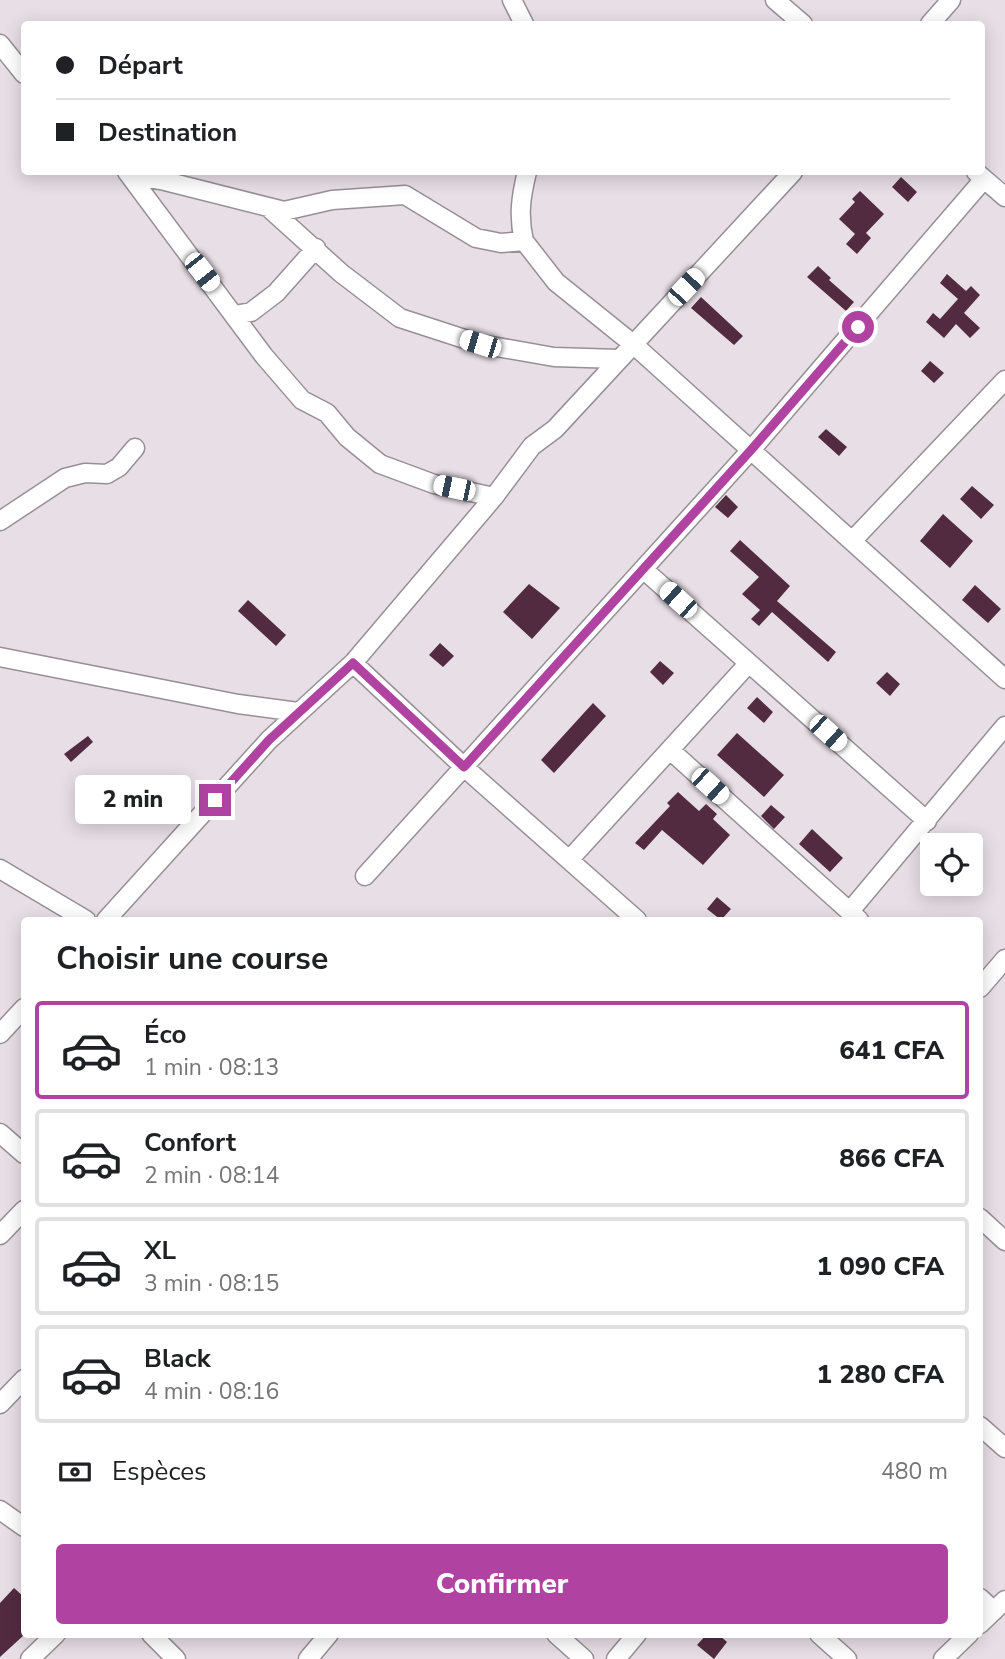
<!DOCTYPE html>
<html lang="fr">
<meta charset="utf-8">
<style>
body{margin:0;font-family:"Nunito Sans",sans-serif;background:#f6f6f6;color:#202124;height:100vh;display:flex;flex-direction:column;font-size:26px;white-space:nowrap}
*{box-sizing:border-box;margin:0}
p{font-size:23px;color:#757577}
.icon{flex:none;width:38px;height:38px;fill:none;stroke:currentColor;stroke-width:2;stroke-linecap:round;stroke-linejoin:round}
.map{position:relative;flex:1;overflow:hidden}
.sheet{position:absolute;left:21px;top:917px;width:962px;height:721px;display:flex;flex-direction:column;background:#fff;border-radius:7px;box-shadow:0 4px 18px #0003}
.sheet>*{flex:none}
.banner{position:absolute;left:21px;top:21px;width:964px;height:154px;border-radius:7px;box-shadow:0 4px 18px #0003;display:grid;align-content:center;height:154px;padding:0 35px;background:#fff}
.fabs{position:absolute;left:920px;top:833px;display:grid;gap:14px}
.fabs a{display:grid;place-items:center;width:63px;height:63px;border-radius:7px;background:#fff;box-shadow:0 4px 18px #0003;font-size:35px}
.end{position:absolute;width:32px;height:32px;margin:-16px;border:9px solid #b043a2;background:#fff;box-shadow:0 0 0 4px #fff}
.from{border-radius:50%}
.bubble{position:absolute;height:49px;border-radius:7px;background:#fff;box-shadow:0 4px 18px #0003;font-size:23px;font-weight:800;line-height:49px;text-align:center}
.car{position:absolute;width:21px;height:42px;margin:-21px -10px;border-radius:9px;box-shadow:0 0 5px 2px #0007;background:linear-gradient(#fff 24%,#345 0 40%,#fff 0 76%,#345 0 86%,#fff 0)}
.banner b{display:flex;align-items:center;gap:24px;height:66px;font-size:26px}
.banner b+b{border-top:2px solid #e0e0e0}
.banner i{width:18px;height:18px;background:#202124}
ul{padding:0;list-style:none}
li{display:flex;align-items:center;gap:21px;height:98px;margin:0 14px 10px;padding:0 21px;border:4px solid #e0e0e0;border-radius:7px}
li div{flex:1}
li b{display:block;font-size:26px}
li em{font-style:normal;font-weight:800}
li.current{border-color:#b043a2}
li>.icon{width:63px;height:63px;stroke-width:1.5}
h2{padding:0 35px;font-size:32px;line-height:84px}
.pay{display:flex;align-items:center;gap:18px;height:77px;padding:0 35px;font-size:26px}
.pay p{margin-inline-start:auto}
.primary-button{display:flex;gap:14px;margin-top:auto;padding:14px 35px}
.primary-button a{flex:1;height:80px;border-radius:7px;background:#b043a2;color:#fff;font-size:28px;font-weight:800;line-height:80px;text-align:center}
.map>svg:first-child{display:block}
.building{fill:#532b40}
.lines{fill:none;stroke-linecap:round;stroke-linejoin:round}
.minor-casing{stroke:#978f96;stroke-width:21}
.minor{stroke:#fff;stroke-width:18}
.route{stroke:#b043a2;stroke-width:9}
</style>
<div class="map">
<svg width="1005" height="1659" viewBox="0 0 1005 1659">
<rect width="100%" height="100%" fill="#e8dfe6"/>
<path class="building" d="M901,177L917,192L908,202L892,187Z
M860,191L884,214L866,233L871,238L857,254L846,244L855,234L839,219L855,202L852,199Z
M818,266L831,278L829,280L854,302L846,311L807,277Z
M947,274L966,291L971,286L980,295L964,313L980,328L970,338L956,324L944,338L926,322L933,313L940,319L958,299L940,283Z
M701,297L743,336L734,345L691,308Z
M930,361L944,373L934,383L921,371Z
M826,429L847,447L839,456L818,437Z
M972,486L994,505L981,519L960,499Z
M726,495L738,507L728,518L715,507Z
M943,514L973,541L950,568L920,541Z
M740,540L790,586L777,601L836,652L828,662L772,612L759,626L751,619L760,610L742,594L759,577L730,551Z
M529,584L560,608L532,639L503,612Z
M975,585L1001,609L988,623L962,600Z
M248,600L286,635L276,646L238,611Z
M440,643L454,656L443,667L429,655Z
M660,661L674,673L663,685L650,672Z
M887,672L900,684L890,696L876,683Z
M757,697L773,712L764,723L747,708Z
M593,703L606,716L554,773L541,760Z
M737,733L784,775L764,797L717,755Z
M88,736L93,742L71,762L64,754Z
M678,792L699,811L706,804L717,814L713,819L730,835L703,865L662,830L644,850L635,843L670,806L667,803Z
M771,805L785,817L774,829L761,816Z
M812,829L843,858L830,872L799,844Z
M717,897L731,909L721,920L707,909Z
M14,1588L24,1597V1635L0,1657V1603Z
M707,1634H718L727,1642L714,1659L697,1645Z"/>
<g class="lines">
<defs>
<path id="minor" d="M512,0L524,24
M775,0L803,24
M930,24L951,0
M0,44L24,74
M127,172L264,356L302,400L327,413L347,437L380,464L434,484L494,497
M976,172L1005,197
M132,175L165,181L284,211L332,200L405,195L476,238L501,243L524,241L556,282L633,344L1005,679
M269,208L341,273L400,318L480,344L554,357L619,359
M524,241C518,216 521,196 527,172
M235,315L251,312L276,293L316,248
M0,521L65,478L85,473L107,474L119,467L135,448
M852,541L1005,380
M643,569L927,821
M0,657L238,704L298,712
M353,663L464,767L637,920
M670,750L859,920
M569,860L749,663
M0,869L86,920
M365,876L751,450L984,179
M850,911L1005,726
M106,920L269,740L353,663L494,497L532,446L555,429L793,172
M980,988L1005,959
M0,1034L24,1008
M0,1133L24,1154
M980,1218L1005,1241
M0,1235L24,1210
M0,1404L24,1379
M980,1426L1005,1448
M0,1510L24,1527
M980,1598L994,1611
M980,1624L1005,1600
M151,1634L176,1659
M556,1634L584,1659
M819,1634L847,1659
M30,1659L56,1634
M308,1659L329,1634
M616,1659L637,1634
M943,1659L969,1634"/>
</defs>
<use href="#minor" class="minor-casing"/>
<use href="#minor" class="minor"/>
</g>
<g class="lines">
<path class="route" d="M215,800L269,740L353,663L464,767L751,450L858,327"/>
</g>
</svg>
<div class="fabs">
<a><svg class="icon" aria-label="locate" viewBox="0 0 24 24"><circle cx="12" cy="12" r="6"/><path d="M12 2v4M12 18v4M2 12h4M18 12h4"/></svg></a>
</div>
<i class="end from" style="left:858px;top:327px"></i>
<i class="end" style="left:215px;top:800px"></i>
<div class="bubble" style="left:75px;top:775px;width:116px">2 min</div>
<i class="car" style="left:202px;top:272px;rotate:142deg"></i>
<i class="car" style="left:686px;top:287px;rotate:43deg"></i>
<i class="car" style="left:480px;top:344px;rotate:287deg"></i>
<i class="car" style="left:454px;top:488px;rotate:282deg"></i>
<i class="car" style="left:678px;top:600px;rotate:312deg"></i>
<i class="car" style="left:828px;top:733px;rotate:132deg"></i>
<i class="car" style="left:710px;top:786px;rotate:132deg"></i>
<div class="banner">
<b><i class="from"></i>Départ</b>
<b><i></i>Destination</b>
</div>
<section class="sheet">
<h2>Choisir une course</h2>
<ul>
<li class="current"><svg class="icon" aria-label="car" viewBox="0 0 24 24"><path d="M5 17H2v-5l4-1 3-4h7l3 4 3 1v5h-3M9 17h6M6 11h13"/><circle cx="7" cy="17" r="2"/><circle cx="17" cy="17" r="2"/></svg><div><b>Éco</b><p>1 min · 08:13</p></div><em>641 CFA</em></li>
<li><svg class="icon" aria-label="car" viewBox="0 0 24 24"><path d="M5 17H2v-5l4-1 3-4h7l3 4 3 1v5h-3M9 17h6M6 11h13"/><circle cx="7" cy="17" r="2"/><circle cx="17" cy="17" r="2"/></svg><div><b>Confort</b><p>2 min · 08:14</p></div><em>866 CFA</em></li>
<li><svg class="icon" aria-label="car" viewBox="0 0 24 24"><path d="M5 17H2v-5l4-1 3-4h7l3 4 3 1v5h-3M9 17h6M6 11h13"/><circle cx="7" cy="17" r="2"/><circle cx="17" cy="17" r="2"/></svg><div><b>XL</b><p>3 min · 08:15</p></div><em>1 090 CFA</em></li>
<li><svg class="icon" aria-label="car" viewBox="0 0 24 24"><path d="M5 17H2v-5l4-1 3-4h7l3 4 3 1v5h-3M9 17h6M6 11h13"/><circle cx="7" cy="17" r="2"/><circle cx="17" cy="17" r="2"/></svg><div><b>Black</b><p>4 min · 08:16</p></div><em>1 280 CFA</em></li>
</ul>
<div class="pay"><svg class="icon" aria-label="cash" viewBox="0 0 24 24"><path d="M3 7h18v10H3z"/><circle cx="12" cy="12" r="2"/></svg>Espèces<p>480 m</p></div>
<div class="primary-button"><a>Confirmer</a></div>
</section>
</div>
